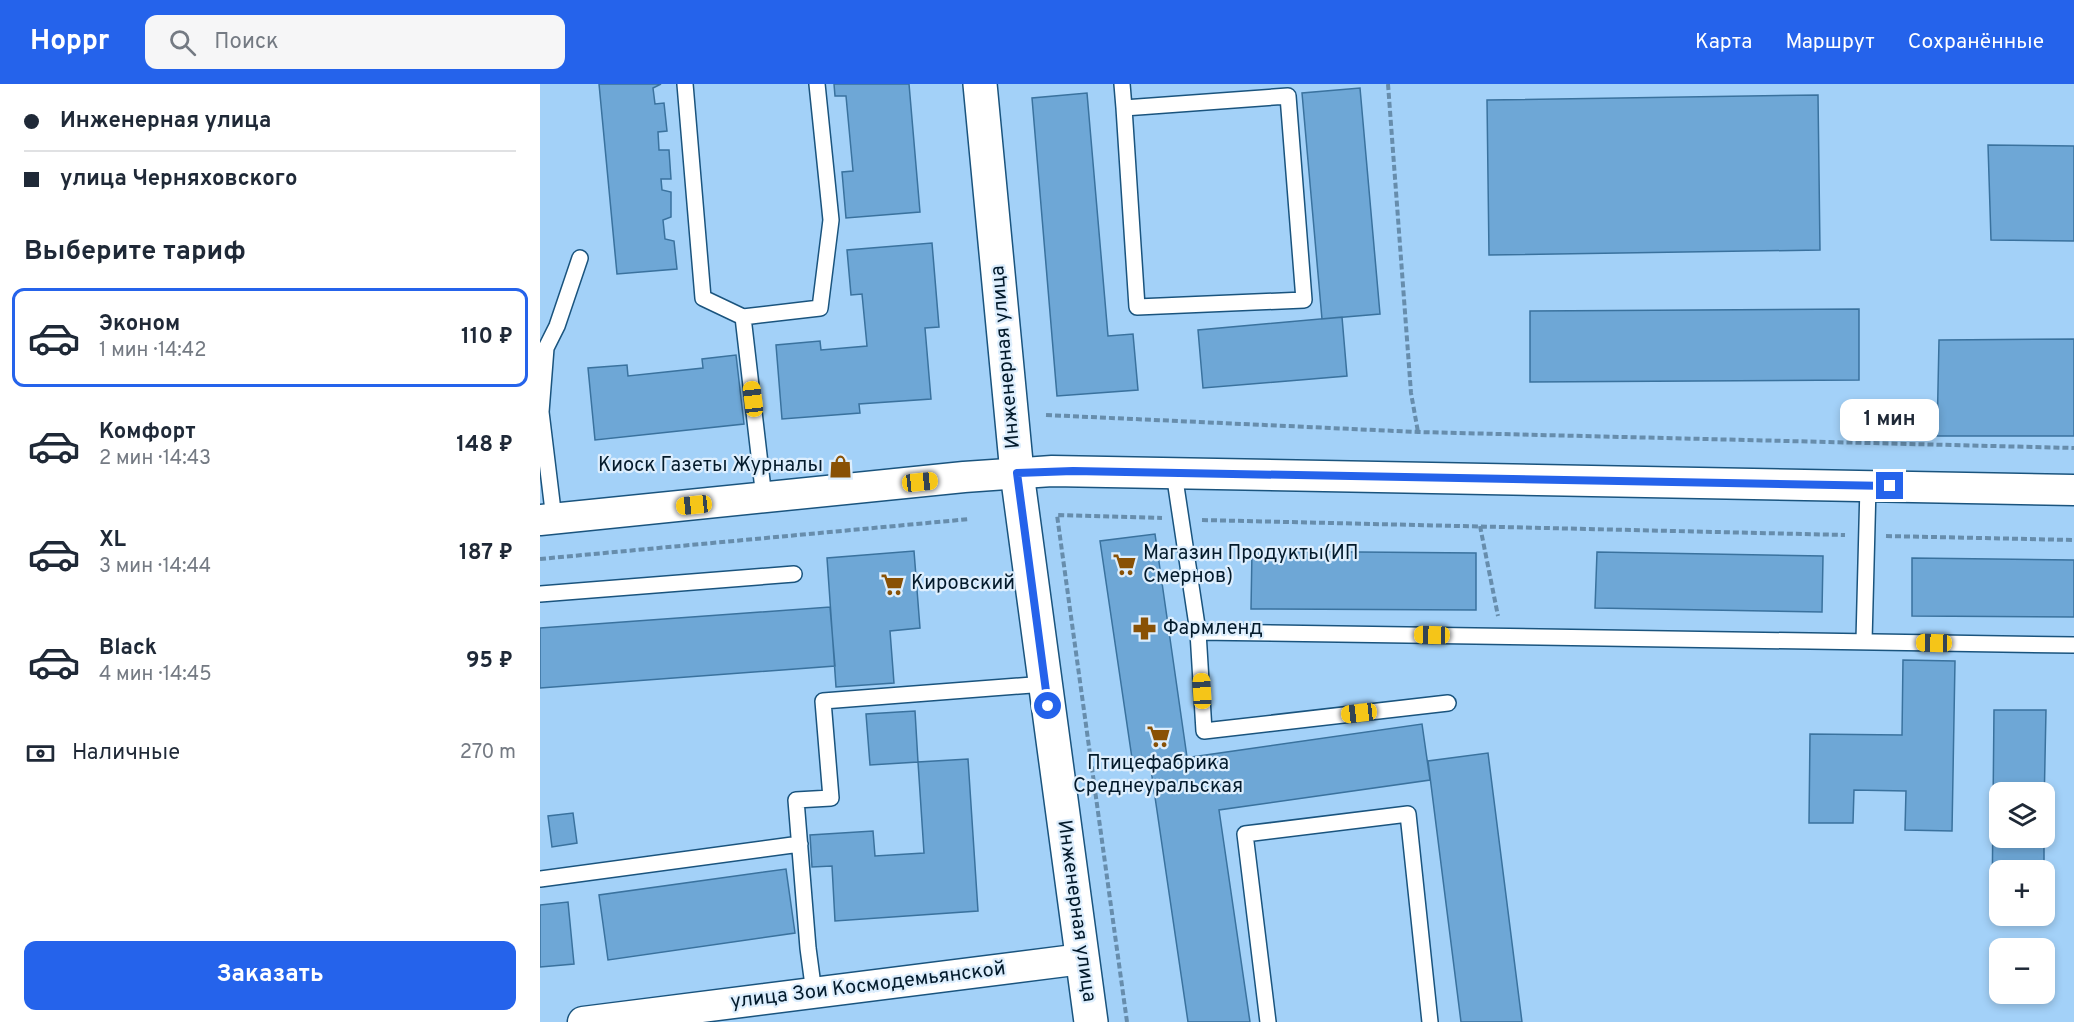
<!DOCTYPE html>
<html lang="ru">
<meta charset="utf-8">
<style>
body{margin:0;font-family:Overpass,sans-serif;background:#f6f6f7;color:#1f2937;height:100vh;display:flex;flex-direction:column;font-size:22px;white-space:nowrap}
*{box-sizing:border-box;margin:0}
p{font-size:20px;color:#747a83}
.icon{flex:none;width:33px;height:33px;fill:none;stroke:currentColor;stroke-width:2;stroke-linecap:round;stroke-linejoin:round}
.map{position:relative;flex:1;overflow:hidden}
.details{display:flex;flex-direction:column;background:#fff;width:540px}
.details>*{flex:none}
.top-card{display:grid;align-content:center;height:132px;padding:0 24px;background:#fff}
.fabs{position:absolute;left:1449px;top:698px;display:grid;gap:12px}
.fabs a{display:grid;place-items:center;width:66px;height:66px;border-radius:12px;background:#fff;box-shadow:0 3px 9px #0003;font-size:30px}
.end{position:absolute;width:27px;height:27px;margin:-14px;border:8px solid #2563eb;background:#fff;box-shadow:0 0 0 3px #fff}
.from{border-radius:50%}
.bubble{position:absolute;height:42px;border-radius:12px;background:#fff;box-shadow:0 3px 9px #0003;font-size:20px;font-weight:700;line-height:42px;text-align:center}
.car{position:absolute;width:18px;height:36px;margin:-18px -9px;border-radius:8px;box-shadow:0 0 4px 2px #0007;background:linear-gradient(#f5c518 24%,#345 0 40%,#f5c518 0 76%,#345 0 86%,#f5c518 0)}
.top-card b{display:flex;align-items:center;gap:21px;height:57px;font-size:22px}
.top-card b+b{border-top:2px solid #e0e1e3}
.top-card i{width:15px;height:15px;background:#1f2937}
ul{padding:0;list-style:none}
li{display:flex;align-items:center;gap:18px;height:99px;margin:0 12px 9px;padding:0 12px;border:3px solid transparent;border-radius:12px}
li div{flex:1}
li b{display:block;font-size:22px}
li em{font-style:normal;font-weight:700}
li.active{border-color:#2563eb}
li>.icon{width:54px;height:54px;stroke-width:1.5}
h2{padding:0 24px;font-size:27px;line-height:72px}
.pay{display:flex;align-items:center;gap:15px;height:66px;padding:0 24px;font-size:22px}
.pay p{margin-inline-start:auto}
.primary-button{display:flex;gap:12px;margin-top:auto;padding:12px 24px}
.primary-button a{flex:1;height:69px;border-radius:12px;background:#2563eb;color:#fff;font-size:24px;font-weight:700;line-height:69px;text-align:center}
header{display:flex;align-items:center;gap:36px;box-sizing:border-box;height:84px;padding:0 30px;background:#2563eb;color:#fff}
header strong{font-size:28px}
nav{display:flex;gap:33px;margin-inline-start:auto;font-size:21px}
.search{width:420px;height:54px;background:#f6f6f7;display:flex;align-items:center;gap:15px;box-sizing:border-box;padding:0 21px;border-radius:12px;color:#747a83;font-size:22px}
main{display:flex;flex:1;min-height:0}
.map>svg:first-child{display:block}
.building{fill:#6ea7d6;stroke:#3a729e;stroke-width:1.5}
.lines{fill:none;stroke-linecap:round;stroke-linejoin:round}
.lane-casing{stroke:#1a547e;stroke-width:18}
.street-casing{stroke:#1a547e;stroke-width:33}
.secondary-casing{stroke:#1a547e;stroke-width:36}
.path{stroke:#678dac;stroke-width:4;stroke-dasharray:6 3;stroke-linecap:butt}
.lane{stroke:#fff;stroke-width:15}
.street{stroke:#fff;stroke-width:30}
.secondary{stroke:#fff;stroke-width:33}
.route{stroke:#2563eb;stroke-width:8}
.labels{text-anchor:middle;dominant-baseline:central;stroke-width:4.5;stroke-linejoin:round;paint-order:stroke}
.street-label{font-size:20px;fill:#031a2b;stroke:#ddeefd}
.poi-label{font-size:20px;fill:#031a2b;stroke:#ddeefd;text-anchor:start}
</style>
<header>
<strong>Hoppr</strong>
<div class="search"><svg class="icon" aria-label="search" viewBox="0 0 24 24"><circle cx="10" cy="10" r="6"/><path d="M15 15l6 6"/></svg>Поиск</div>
<nav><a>Карта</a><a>Маршрут</a><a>Сохранённые</a></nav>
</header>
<main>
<section class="details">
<div class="top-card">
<b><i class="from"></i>Инженерная улица</b>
<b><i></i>улица Черняховского</b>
</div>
<h2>Выберите тариф</h2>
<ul>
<li class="active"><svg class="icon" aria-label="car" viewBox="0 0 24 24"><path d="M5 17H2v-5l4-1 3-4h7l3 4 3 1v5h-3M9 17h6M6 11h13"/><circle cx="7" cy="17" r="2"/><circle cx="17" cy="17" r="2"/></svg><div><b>Эконом</b><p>1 мин · 14:42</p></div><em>110 ₽</em></li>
<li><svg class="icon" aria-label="car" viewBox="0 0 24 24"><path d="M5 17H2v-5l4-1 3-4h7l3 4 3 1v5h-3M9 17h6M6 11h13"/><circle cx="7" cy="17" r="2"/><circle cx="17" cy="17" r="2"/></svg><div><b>Комфорт</b><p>2 мин · 14:43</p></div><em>148 ₽</em></li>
<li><svg class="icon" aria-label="car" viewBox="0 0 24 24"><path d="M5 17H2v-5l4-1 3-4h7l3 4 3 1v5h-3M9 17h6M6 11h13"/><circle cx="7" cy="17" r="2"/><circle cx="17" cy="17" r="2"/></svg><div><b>XL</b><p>3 мин · 14:44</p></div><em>187 ₽</em></li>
<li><svg class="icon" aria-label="car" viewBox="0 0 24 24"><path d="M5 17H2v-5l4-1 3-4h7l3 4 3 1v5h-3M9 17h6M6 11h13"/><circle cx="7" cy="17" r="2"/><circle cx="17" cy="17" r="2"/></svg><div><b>Black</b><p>4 мин · 14:45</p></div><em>95 ₽</em></li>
</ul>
<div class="pay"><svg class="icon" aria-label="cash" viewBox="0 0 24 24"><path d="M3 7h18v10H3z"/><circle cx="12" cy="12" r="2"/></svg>Наличные<p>270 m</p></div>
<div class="primary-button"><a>Заказать</a></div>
</section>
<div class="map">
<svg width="1534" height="938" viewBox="0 0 1534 938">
<rect width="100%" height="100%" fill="#a3d1f8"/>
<path class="building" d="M59,0H121L113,4L115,20L124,19L127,47L118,48L119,66H129L131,95H121L122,106L131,108V133L123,136L125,155L134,157L137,185L77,190Z
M294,0H369L380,128L306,134L302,88L313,87L306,12H295Z
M820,4L840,230L782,235L762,9Z
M547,9L568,252L593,250L598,306L517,312L492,14Z
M1278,11L1280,166L949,171L947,16Z
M1448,61L1534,62V157L1451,156Z
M392,159L399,243L385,244L391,315L319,320L320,329L242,335L236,261L280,257L281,266L327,262L322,210L311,211L307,166Z
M1319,225V296L990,298V227Z
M802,233L807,292L663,304L658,246Z
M1534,255V352H1397L1399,256Z
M196,271L204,340L55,356L48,284L87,281L88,292L163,284L162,275Z
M615,450L647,673L593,681L560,457Z
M374,467L380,544L350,547L354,599L296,603L287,474Z
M712,467L936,469V526L711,525Z
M1057,468L1283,472L1282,528L1055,524Z
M1372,474L1534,476V533L1372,532Z
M290,523L295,582L0,604V544Z
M1363,576L1415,577L1412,747L1365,746L1366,707L1314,706L1313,739H1269L1270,650L1362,651Z
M1454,626H1506L1504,724V708H1460V753H1504V786H1460V823H1452Z
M375,627L378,678L330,681L326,630Z
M882,640L890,696L679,726L710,938H648L610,679Z
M948,669L982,938H921L888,677Z
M428,675L438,827L295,837L292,782L272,783L270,751L333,747L335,772L384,769L378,678Z
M33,729L37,759L12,763L8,732Z
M246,785L255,849L68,876L59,811Z
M28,818L34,880L0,883V821Z"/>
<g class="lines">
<defs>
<path id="lane" d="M145,0L163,214L203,233
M582,0L584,24L597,223L764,216L748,12L584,24
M634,389L658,548L1534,561
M224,414L203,233L280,224L291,136L277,0
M14,435L1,328L6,264L17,242L40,174
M0,510L254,490
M658,548L664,647L908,619
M1324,557L1328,402
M0,795L260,760
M274,909L268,864L256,716L291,714L283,617L505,600
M728,938L705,750L868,730L890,938"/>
<path id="street" d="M0,436L424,393L512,387L1534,406
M43,938L542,875"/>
<path id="secondary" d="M440,0L477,389L551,938"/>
</defs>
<use href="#lane" class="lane-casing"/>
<use href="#street" class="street-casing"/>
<use href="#secondary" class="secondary-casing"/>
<path class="path" d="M848,0L871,309L878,348
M506,331L878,348L1534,364
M662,436L1305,451
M940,442L958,532
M1346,452L1534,456
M0,475L430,435
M587,938L517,431L622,434"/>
<use href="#lane" class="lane"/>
<use href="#street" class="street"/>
<use href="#secondary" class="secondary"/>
</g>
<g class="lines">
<path class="route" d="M508,622L477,389L533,387L1350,402"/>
</g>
<defs>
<symbol id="shop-bare" viewBox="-9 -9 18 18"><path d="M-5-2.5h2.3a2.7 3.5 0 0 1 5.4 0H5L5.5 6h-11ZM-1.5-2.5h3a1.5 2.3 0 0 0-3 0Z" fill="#895105" stroke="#ddeefd" stroke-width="2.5" paint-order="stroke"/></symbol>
<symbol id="supermarket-bare" viewBox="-9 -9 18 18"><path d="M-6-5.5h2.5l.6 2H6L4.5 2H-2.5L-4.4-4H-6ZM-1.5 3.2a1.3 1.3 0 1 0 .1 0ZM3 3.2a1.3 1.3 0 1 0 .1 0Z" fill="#895105" stroke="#ddeefd" stroke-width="2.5" paint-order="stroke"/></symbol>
<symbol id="pharmacy-bare" viewBox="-9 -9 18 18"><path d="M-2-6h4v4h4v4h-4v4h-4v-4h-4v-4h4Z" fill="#895105" stroke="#ddeefd" stroke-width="2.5" paint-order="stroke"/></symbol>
</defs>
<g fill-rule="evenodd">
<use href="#shop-bare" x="284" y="366" width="33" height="33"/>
<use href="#supermarket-bare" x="568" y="464" width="33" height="33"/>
<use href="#supermarket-bare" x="336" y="484" width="33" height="33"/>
<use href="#pharmacy-bare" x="588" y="528" width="33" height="33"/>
<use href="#supermarket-bare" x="602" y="636" width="33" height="33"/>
</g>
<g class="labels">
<g class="street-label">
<text transform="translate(466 273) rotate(-95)">Инженерная улица</text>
<text transform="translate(536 827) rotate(82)">Инженерная улица</text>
<text transform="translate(328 902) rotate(-7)">улица Зои Космодемьянской</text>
</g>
<g class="poi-label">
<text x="283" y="382" text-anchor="end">Киоск Газеты Журналы</text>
<text x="603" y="470">Магазин Продукты(ИП<tspan x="603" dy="23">Смернов)</tspan></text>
<text x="371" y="500">Кировский</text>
<text x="623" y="545">Фармленд</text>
<text x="618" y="680" text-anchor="middle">Птицефабрика<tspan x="618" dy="23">Среднеуральская</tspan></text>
</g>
</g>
</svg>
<div class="fabs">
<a><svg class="icon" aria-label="layers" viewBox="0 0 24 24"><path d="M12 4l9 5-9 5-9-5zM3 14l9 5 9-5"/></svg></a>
<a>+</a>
<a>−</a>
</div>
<i class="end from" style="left:508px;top:622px"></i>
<i class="end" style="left:1350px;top:402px"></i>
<div class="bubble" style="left:1300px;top:315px;width:99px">1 мин</div>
<i class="car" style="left:213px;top:315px;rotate:353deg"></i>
<i class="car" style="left:380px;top:398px;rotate:84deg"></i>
<i class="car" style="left:154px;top:421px;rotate:264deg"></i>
<i class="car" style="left:892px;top:551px;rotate:271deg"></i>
<i class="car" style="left:1394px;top:559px;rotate:271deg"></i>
<i class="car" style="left:662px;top:607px;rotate:357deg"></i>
<i class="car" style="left:819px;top:629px;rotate:263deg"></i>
</div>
</main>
